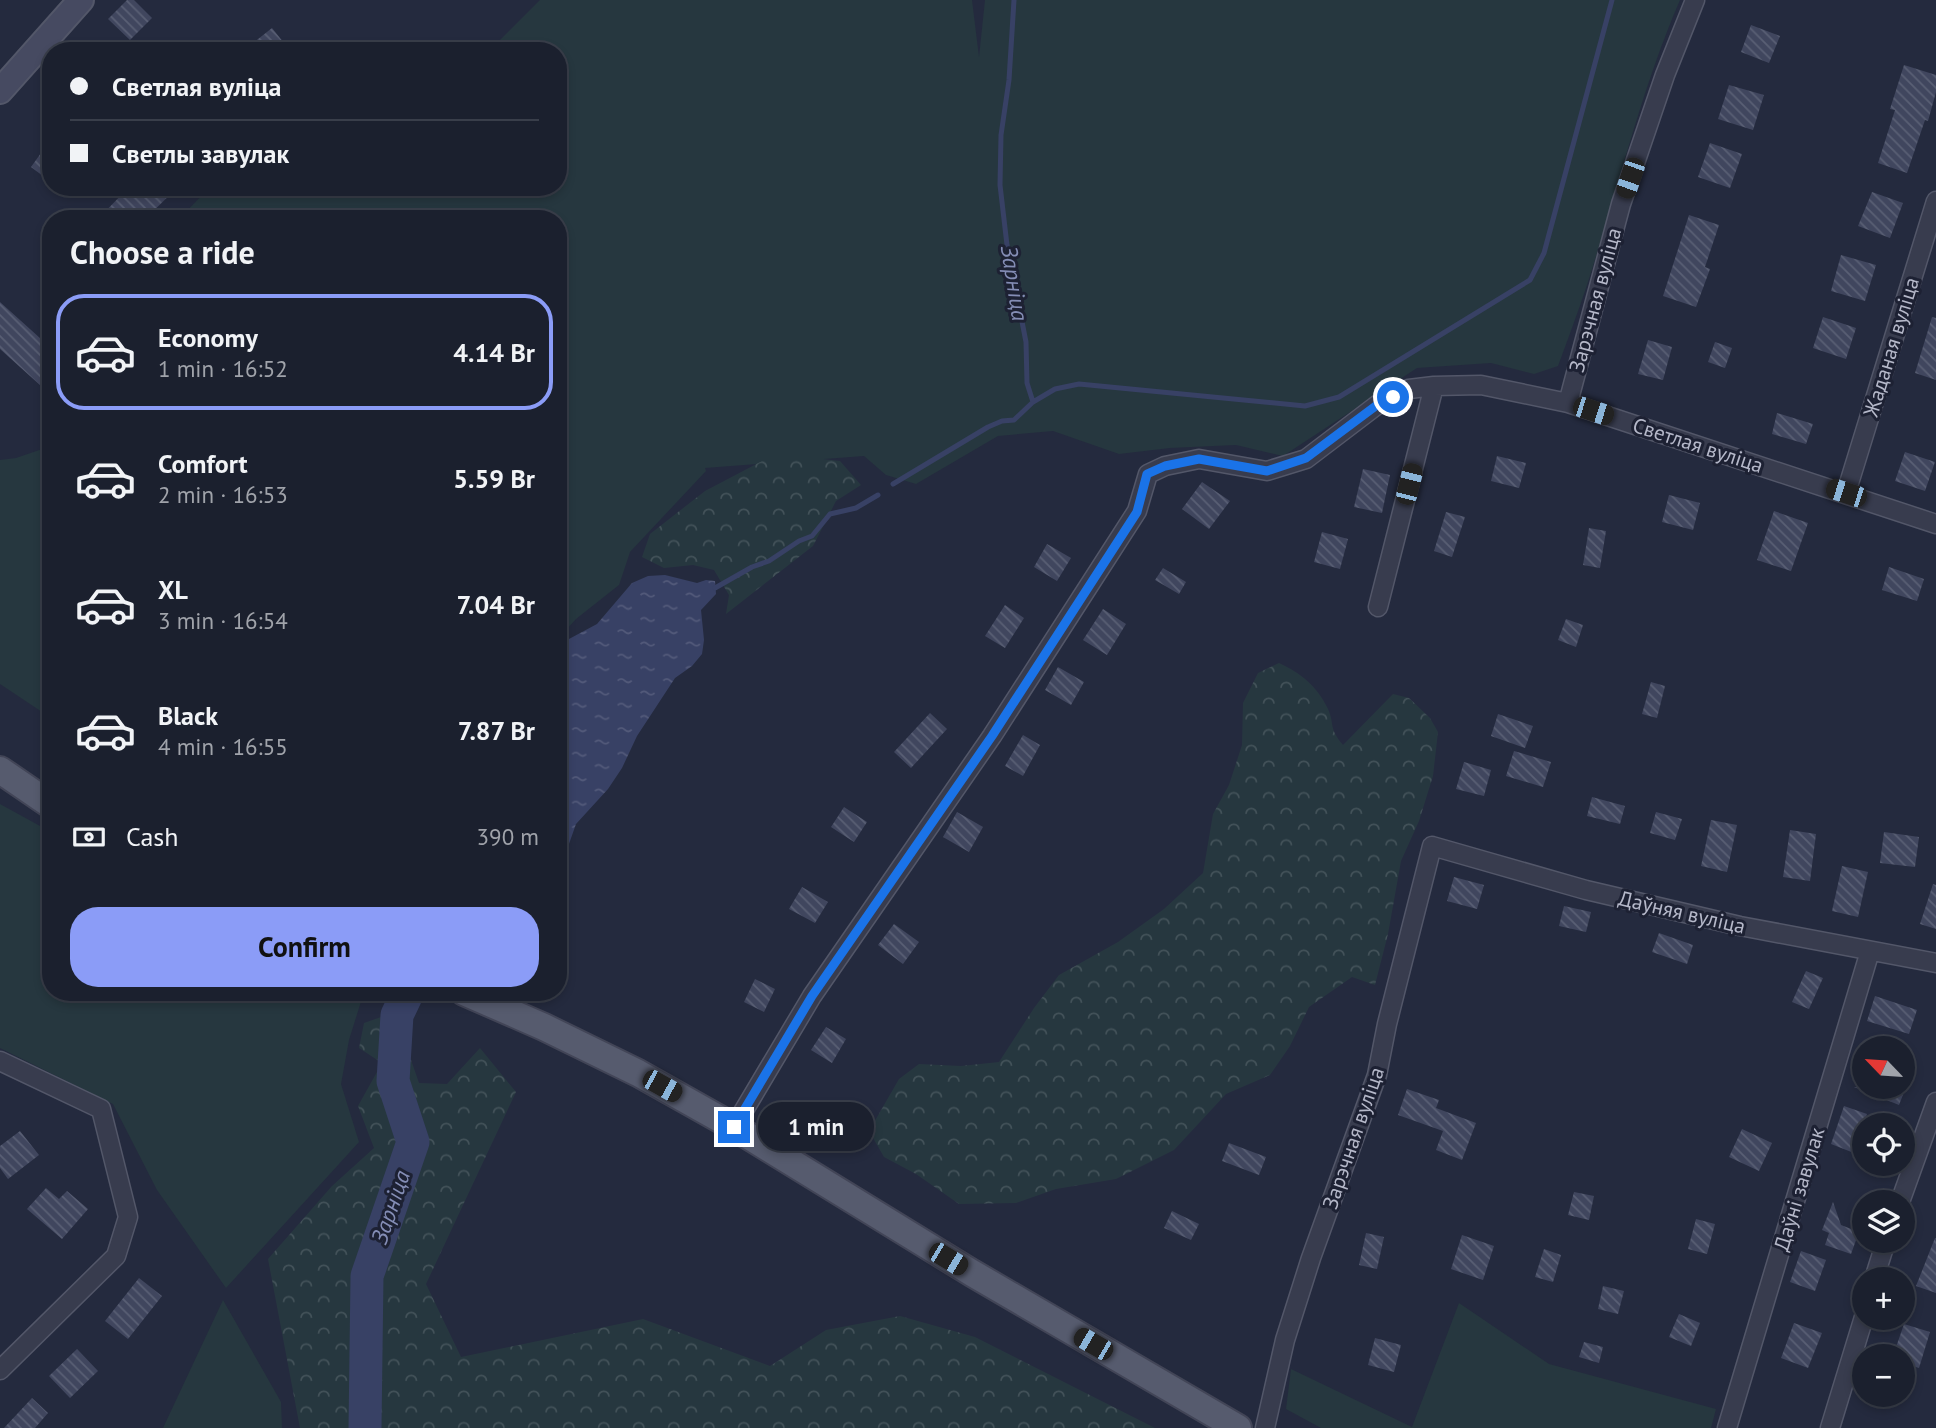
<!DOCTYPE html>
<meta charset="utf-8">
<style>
body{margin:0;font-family:"PT Sans",sans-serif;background:#242836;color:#f1f3f6;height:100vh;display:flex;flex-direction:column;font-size:26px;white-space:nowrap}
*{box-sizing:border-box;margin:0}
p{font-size:23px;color:#a0a3aa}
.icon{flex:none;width:38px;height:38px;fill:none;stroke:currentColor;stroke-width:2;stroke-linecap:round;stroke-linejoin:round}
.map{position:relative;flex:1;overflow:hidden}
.side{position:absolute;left:42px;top:210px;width:525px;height:791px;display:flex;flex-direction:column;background:#1b202e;border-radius:28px;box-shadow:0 4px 10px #0003,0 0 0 2px #393e4a}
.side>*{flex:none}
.banner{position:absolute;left:42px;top:42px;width:525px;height:154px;border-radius:28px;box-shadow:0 4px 10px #0003,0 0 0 2px #393e4a;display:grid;align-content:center;height:154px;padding:0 28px;background:#1b202e}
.needle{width:46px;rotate:295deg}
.controls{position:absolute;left:1852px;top:1036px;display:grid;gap:14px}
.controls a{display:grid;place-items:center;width:63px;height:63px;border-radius:50%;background:#1b202e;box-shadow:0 4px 10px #0003,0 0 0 2px #393e4a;font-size:35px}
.end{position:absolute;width:32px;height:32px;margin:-16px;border:9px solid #1a73e8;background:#fff;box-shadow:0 0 0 4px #fff}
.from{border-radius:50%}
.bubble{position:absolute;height:49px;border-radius:24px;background:#1b202e;box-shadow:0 4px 10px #0003,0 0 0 2px #393e4a;font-size:23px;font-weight:700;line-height:49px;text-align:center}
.car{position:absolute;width:21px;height:42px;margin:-21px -10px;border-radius:9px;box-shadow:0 0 5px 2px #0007;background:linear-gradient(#222 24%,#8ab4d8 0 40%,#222 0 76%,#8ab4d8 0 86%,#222 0)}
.banner b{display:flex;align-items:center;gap:24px;height:66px;font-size:26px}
.banner b+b{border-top:2px solid #393e4a}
.banner i{width:18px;height:18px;background:#f1f3f6}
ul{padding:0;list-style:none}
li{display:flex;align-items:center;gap:21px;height:116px;margin:0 14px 10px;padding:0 14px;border:4px solid transparent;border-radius:28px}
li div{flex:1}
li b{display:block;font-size:26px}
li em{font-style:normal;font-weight:700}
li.selected{border-color:#8b9cf7}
li>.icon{width:63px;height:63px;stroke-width:1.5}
h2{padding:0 28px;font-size:32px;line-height:84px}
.pay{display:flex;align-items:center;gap:18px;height:77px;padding:0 28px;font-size:26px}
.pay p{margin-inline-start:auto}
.cta{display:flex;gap:14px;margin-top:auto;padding:14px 28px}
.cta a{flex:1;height:80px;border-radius:28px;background:#8b9cf7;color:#111;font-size:28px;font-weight:700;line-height:80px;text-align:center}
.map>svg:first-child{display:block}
.grass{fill:#26373f}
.forest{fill:url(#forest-crowns)}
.water{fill:url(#water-ripples)}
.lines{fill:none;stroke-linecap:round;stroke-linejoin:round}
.stream{stroke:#384165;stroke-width:5}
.river{stroke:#384165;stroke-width:33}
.building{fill:url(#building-back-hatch)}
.street-casing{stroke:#535769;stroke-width:21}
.secondary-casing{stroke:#535769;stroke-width:28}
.primary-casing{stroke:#424557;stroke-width:30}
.street{stroke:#383c4e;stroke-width:18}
.secondary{stroke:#464a61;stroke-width:24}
.primary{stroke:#565b6e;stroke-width:26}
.route{stroke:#1a73e8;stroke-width:9}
.labels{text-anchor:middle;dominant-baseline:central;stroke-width:6;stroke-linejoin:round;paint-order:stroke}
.street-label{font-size:21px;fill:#b5b8c9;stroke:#1d2133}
.water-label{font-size:23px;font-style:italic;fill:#848db5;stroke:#1d2133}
</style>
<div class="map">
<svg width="1936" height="1428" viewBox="0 0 1936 1428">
<defs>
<pattern id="forest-crowns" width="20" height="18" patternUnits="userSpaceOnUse" patternTransform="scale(1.75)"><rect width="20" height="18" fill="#26373f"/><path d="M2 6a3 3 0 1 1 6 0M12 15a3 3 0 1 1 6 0" fill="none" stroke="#435259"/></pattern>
<pattern id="water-ripples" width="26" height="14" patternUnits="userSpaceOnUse" patternTransform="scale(1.75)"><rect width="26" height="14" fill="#384165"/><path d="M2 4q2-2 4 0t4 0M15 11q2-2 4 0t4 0" fill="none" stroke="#535a7a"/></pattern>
<pattern id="building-back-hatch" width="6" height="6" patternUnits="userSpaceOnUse" patternTransform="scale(1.75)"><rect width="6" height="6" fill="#40465e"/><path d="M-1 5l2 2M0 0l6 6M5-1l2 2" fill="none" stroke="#595f74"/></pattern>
</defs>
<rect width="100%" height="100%" fill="#242a3e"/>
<path class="grass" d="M540,0H972L979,57L985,0H1680C1640,92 1618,190 1587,285C1578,312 1568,339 1558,366L1534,374L1491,363L1417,368L1283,456L1236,445L1170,448L1119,454L1053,431L998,436L916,484L886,475L864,456L705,468L706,471L630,552L619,585L576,619L558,639V219H179L210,187H558V51H489Z
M51,446V718L0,684V460L16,458Z
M0,804L51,832V992H364L349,1040L341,1084L359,1142L226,1288L157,1190L113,1104L0,1048Z
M223,1300L281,1402L282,1428H163Z
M1459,1303L1549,1364L1716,1409L1711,1428H1321L1286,1409L1291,1369L1412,1427Z"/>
<path class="forest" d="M814,458L840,461L861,485L836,501L813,546L726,614L729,595L714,570L693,565L664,568L642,557L650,534L705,491L764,460Z
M1279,663C1301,673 1317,686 1328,709C1335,725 1328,727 1343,745L1393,694L1409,698L1430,718L1438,732L1433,776L1419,821L1401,861L1388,934L1375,985L1352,977L1309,1007L1290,1046L1270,1075L1226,1094L1174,1150L1116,1179L1056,1189L1016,1203L959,1204L916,1174L884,1157L869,1131L899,1079L919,1064L961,1066L999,1062L1034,1008L1059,975L1118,942L1164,909L1203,873L1213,814L1229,785L1242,745L1243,703L1258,673Z
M384,1016L402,1034L419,1083L447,1084L480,1048L516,1092L426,1284L461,1357L643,1319L770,1366L826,1330L900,1316L975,1337L1155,1428H300L268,1259L332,1186L374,1148L358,1106L382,1063L359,1048L364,1023Z"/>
<path class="water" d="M665,575L697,583L706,580L715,581L716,594L701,610L704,640L702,654L692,666L675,678L637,736L622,768L608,789L576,824L564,858L558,864V651L569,639L597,624L632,583L648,576Z"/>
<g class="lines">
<path class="stream" d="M1033,402L1055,389L1079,384L1305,406L1339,397L1530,280L1544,253L1612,0
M893,484L988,427L1002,421L1014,420L1033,402L1027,383L1026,342L1007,245L1000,185L1001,135L1009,80L1014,0
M715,588L752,567L769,561L799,541L812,536L830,514L856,508L878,495"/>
<path class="river" d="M365,1428L367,1276L413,1142L393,1081L397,1015L408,992"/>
</g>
<path class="building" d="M127,0H134L152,18L130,40L108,19Z
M1751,25L1780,36L1769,63L1741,52Z
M272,28L284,43L274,51H243Z
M1904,65L1936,75V92L1928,121L1925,120L1907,173L1878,163L1895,110L1890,109Z
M1729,85L1764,95L1753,130L1718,119Z
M51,139V182L31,167Z
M1710,143L1742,154L1730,188L1698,177Z
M129,187H178L145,219H98Z
M1872,192L1903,203L1890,238L1858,226Z
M1689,215L1719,225L1705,267L1710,269L1696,307L1663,296Z
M1841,255L1876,265L1865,301L1831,291Z
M0,302L51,348V373L40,385L0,349Z
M1823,317L1856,328L1846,359L1813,348Z
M1932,317L1936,318V380L1915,373Z
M1648,340L1672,347L1663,380L1638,374Z
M1715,342L1732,348L1725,368L1708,362Z
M1777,413L1813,424L1806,444L1772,434Z
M1905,452L1935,462L1925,491L1895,481Z
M1497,456L1526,463L1519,488L1491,481Z
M1363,469L1390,475L1382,513L1354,507Z
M1202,482L1230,501L1209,529L1182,509Z
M1669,495L1700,503L1693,530L1662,522Z
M1774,511L1808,523L1791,571L1757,560Z
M1446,512L1465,517L1452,557L1434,551Z
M1589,528L1606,531L1600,568L1583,565Z
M1322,532L1348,539L1340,569L1314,562Z
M1047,544L1071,558L1057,581L1034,567Z
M1889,567L1924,579L1917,601L1882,590Z
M1163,568L1186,582L1179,594L1155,580Z
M1005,605L1024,618L1005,648L985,636Z
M1103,609L1126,624L1107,655L1083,640Z
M1566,619L1583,625L1576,647L1558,640Z
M1058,667L1084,682L1071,705L1045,690Z
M1651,682L1665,686L1657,718L1642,714Z
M930,713L947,729L911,768L894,752Z
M1498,714L1533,726L1525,748L1491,736Z
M1023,735L1040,745L1023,776L1005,766Z
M1514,751L1551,762L1543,787L1506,776Z
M1464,762L1491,770L1484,796L1456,789Z
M1592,797L1625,806L1620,824L1587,816Z
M844,807L867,822L854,842L831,827Z
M957,812L983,827L969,852L943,837Z
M1656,812L1682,819L1675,840L1650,833Z
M1711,820L1737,825L1727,872L1701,866Z
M1790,830L1816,834L1810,881L1783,877Z
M1884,832L1919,837L1915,867L1880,863Z
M1842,866L1868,872L1858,917L1832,911Z
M1454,877L1484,885L1477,909L1447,901Z
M1933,884L1936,885V929L1920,924Z
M802,887L828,902L815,923L789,909Z
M1564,906L1591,912L1586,932L1559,926Z
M894,924L919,942L903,964L878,945Z
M1659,933L1693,945L1687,964L1652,952Z
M1806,971L1823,978L1809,1009L1792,1002Z
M755,979L775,989L764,1012L744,1002Z
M1875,996L1917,1010L1909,1034L1867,1021Z
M826,1027L846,1039L832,1063L811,1050Z
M1854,1087H1906L1899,1105Z
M1407,1089L1439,1100L1436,1108L1476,1123L1462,1160L1436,1150L1443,1131L1398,1115Z
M1844,1106L1867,1114L1854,1153L1831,1144Z
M1742,1129L1772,1143L1759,1171L1729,1157Z
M20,1131L39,1155L8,1179L0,1168V1146Z
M1229,1143L1266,1157L1259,1175L1222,1161Z
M46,1188L59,1199L67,1191L88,1209L62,1239L27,1209Z
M1574,1192L1594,1196L1589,1220L1568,1215Z
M1833,1202L1841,1225L1859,1232L1851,1254L1825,1245L1829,1233L1822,1230Z
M1172,1211L1199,1224L1191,1240L1164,1228Z
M1696,1219L1715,1224L1707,1254L1688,1249Z
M1366,1233L1384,1237L1377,1269L1359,1265Z
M1462,1235L1494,1246L1483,1280L1451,1269Z
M1935,1238H1936V1293L1916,1286Z
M1544,1249L1561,1255L1553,1282L1535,1277Z
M1801,1251L1826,1260L1815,1291L1790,1282Z
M139,1278L162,1296L128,1339L105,1321Z
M1603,1286L1624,1291L1618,1314L1598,1309Z
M1679,1314L1700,1323L1691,1346L1669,1337Z
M1794,1323L1822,1333L1808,1368L1781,1358Z
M1904,1324L1930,1332L1919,1368L1902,1363V1356H1893Z
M1375,1338L1401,1345L1394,1372L1368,1365Z
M1584,1342L1603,1347L1599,1363L1579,1357Z
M77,1349L98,1371L70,1398L49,1376Z
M32,1398L48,1413L35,1428H4Z"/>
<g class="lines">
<defs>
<path id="street" d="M1568,403L1621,204L1665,75L1695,0
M1846,493L1936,201
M1378,607L1434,386
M0,1061L101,1109L128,1217L116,1256L0,1370
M734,1127L812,996L992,736L1137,511L1148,474L1165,466L1199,459L1267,471L1306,459L1377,405L1409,389L1434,386L1481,385L1568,403L1936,524
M1900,1202L1936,1102
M1874,1279L1886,1241
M1265,1428L1285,1340L1311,1258L1377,1075L1387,1024L1432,846L1586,890L1740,926L1936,963
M1727,1428L1870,951
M1830,1428L1864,1317"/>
<path id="secondary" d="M0,91L81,0"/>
<path id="primary" d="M0,770L51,805
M464,992L544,1027L638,1073L734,1127L972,1273L1238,1428"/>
</defs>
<use href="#street" class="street-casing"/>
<use href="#secondary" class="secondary-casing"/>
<use href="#primary" class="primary-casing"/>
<use href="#street" class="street"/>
<use href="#secondary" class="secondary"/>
<use href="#primary" class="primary"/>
</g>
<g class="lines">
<path class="route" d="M734,1127L812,996L992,736L1137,512L1147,474L1165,466L1199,459L1267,471L1306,458L1377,405L1393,397"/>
</g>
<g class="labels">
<g class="street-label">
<text transform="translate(1595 300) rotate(-75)">Зарэчная вуліца</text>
<text transform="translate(1891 347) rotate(-73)">Жаданая вуліца</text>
<text transform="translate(1698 445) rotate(18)">Светлая вуліца</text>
<text transform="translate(1682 912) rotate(13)">Даўняя вуліца</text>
<text transform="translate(1353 1138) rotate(-71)">Зарэчная вуліца</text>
<text transform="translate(1799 1189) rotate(-73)">Даўні завулак</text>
</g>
<g class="water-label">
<text transform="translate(1015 283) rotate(81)">Зарніца</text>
<text transform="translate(390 1207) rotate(-71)">Зарніца</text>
</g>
</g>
</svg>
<div class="controls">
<a><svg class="needle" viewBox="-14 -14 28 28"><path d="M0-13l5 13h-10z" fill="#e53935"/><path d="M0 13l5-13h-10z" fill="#a0a3aa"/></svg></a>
<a><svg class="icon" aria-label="locate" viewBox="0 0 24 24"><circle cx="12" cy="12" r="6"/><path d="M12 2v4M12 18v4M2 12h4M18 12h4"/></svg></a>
<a><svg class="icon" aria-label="layers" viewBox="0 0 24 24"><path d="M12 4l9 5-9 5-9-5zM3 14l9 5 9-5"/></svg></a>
<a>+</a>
<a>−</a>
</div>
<i class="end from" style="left:1393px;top:397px"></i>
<i class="end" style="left:734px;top:1127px"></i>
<div class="bubble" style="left:758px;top:1102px;width:116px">1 min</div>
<i class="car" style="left:1630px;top:178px;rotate:199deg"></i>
<i class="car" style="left:1593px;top:411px;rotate:108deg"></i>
<i class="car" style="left:1409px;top:484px;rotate:14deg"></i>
<i class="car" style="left:1846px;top:493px;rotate:288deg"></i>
<i class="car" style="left:662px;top:1086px;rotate:119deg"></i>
<i class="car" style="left:948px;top:1259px;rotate:121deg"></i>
<i class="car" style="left:1093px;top:1344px;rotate:300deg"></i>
<div class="banner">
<b><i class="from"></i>Светлая вуліца</b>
<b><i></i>Светлы завулак</b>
</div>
<section class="side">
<h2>Choose a ride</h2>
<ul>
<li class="selected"><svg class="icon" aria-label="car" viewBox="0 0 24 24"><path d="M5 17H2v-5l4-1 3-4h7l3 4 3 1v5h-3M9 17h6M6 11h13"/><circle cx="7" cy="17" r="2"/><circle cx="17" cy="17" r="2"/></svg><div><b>Economy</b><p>1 min · 16:52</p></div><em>4.14 Br</em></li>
<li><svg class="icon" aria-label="car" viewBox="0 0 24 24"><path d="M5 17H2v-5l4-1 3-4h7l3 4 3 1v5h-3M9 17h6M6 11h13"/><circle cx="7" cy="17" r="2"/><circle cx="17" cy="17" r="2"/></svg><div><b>Comfort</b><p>2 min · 16:53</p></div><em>5.59 Br</em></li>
<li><svg class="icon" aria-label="car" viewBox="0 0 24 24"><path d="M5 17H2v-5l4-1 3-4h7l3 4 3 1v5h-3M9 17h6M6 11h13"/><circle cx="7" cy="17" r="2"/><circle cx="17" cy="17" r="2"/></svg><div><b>XL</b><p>3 min · 16:54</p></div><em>7.04 Br</em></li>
<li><svg class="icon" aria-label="car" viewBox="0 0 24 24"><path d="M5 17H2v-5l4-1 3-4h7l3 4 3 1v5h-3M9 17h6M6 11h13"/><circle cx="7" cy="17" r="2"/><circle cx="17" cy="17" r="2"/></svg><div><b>Black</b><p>4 min · 16:55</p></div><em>7.87 Br</em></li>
</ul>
<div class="pay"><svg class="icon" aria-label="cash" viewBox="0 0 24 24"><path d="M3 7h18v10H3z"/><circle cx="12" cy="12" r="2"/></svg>Cash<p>390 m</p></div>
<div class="cta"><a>Confirm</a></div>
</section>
</div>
